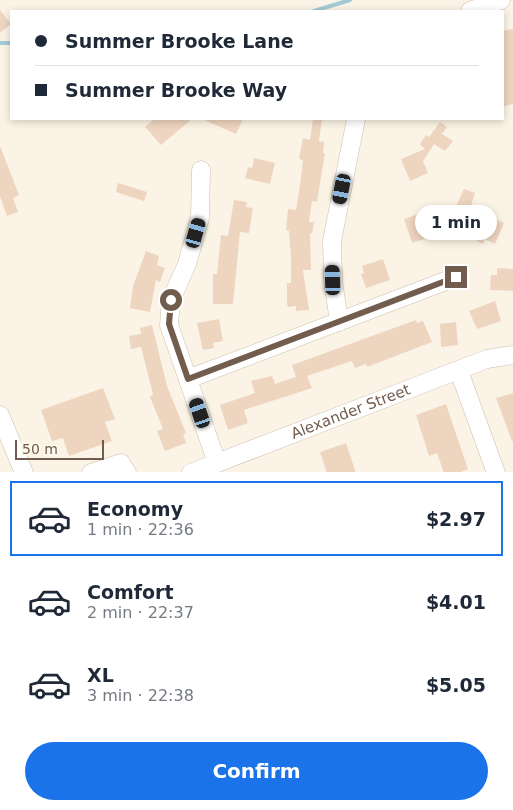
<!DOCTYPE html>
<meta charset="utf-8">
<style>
body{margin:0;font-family:"DejaVu Sans",sans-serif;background:#f2f2f3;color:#1f2937;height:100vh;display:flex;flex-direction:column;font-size:19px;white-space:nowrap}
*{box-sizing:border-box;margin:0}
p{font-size:16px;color:#747a83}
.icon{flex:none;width:28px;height:28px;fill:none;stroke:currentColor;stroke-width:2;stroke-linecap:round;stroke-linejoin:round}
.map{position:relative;height:472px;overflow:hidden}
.side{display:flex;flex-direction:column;background:#fff;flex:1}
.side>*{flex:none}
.banner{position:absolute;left:10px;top:10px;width:494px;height:110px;border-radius:0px;box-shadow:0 2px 8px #0003;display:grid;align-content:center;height:110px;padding:0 25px;background:#fff}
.scale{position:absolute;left:15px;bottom:12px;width:89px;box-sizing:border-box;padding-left:5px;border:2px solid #725c4d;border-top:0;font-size:14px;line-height:18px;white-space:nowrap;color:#725c4d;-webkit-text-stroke:4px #fef8ec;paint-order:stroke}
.end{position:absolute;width:22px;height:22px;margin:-11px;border:6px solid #725c4d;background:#fff;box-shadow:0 0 0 2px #fff}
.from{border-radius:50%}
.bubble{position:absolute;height:35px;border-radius:18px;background:#fff;box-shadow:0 2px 8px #0003;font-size:16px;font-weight:600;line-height:35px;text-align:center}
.car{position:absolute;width:15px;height:30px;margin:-15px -8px;border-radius:6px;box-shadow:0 0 4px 1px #0007;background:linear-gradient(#222 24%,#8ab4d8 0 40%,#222 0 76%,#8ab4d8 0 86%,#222 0)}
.banner b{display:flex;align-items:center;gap:18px;height:48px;font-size:19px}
.banner b+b{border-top:1px solid #e0e1e3}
.banner i{width:12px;height:12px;background:#1f2937}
ul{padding:9px 0 0;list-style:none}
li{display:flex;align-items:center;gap:15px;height:75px;margin:0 10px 8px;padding:0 15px;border:2px solid transparent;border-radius:0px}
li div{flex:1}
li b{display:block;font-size:19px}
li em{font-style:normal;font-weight:600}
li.active{border-color:#1a73e8}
li>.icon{width:45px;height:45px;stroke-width:1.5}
.primary-button{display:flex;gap:10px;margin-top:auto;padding:10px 25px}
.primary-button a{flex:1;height:58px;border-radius:30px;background:#1a73e8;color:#fff;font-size:20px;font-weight:600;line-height:58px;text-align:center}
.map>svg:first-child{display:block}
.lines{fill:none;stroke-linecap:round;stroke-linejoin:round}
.stream{stroke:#a3cad4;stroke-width:4}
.building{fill:#eed5c0}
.minor-casing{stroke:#ccbcad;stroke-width:19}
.minor{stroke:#fff;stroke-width:18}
.route{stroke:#725c4d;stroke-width:6}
.labels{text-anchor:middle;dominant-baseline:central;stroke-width:4.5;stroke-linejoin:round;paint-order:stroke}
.street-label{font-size:15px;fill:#725c4d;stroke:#fef8ec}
</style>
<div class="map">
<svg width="513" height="473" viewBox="0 0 513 473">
<rect width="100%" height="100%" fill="#fbf4e6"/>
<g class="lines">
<path class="stream" d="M314,11L350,0
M0,43H11"/>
</g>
<path class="building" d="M0,10L11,24L0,33Z
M513,29V104L502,107V31Z
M154,119H192L161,145L145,127Z
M202,119H243L236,134Z
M313,119H322L319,141L324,142L323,153H325L317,202L312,201L309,222H314L312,234L310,233L311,270H303L309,310L296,311V306L288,307L287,304V283H291V256L289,231L286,230L288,209L296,210L300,185L303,160L299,159L303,138L310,140Z
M440,122L447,127L442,134L453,141L445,151L434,144L423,161L428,173L410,181L401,159L425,149L420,144L426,135L429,137Z
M0,146L19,195L13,198L18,212L7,216L0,196Z
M254,158L275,163L270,184L245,178L248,167L252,168Z
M118,183L147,192L144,201L116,192Z
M464,189L475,193L469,212L465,211L464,214L454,211Z
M234,200L247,202L246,207L253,208L249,233L240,232L233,304H213V274H217L221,235L228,236Z
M424,212L433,236L412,243L404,219Z
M484,214L504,223L495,244L485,239L483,244L473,239Z
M146,251L159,256L157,265L165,268L160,282L156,280L150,312L130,308L133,286Z
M383,259L390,280L366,288L361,274L364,273L362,266Z
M497,268L513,269V291L490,290L491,275H497Z
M495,301L501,321L477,329L469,311Z
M219,319L223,341L213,343L214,348L203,350L197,323Z
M416,320L417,323L423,321L432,342L367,367L366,364L355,368L352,361L307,376L312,388L244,410L248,423L228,430L220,405L255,393L251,381L272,376L275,384L296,377L292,365Z
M456,322L458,345L441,347L440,324Z
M152,325L167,386L186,433L183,434L186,443L165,451L157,431L163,429L150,397L153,394L141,347L131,349L129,336L141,334L140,328Z
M103,388L115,419L105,422L112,441L69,456L63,438L52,441L41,410Z
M513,393V441H512L496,398Z
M446,404L468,469L458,473H444L437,453L429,456L416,415Z
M346,443L356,473H327L320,452Z"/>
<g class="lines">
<defs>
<g id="minor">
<path d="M470,11L501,0"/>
<path d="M201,170L200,218L187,264L171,300L169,325L217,463"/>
<path d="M339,322L333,280L332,241L356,119"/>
<path d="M459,371L496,473"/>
<path d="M188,379L456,277"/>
<path d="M0,415L24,473"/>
<path d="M91,473L121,463L127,473"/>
<path id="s1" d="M191,473L487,359L513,355"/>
</g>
</defs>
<use href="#minor" class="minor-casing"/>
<use href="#minor" class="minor"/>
</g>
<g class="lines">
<path class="route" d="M171,300L169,324L188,379L456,277"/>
</g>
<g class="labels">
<g class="street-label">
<text stroke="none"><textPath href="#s1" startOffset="171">Alexander Street</textPath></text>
</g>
</g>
</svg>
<div class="scale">50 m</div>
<i class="end from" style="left:171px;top:300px"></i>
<i class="end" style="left:456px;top:277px"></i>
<div class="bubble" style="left:415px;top:205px;width:82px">1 min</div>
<i class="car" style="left:342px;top:189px;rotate:191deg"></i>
<i class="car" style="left:196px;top:233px;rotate:16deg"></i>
<i class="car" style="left:333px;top:280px;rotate:358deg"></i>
<i class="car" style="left:200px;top:413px;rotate:341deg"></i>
<div class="banner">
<b><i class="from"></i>Summer Brooke Lane</b>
<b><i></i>Summer Brooke Way</b>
</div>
</div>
<section class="side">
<ul>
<li class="active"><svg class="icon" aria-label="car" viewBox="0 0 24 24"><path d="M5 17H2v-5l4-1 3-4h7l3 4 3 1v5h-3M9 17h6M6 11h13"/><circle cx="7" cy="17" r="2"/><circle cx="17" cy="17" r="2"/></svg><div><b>Economy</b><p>1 min · 22:36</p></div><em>$2.97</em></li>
<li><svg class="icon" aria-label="car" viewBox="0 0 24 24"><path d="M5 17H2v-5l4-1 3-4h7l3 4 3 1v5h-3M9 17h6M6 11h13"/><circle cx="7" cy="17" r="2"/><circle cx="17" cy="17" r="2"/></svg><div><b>Comfort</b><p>2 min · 22:37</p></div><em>$4.01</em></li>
<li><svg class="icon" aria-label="car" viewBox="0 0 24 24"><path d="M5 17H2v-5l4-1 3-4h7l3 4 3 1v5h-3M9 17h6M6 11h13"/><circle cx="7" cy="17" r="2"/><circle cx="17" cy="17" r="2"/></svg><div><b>XL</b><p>3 min · 22:38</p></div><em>$5.05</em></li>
</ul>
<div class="primary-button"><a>Confirm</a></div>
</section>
